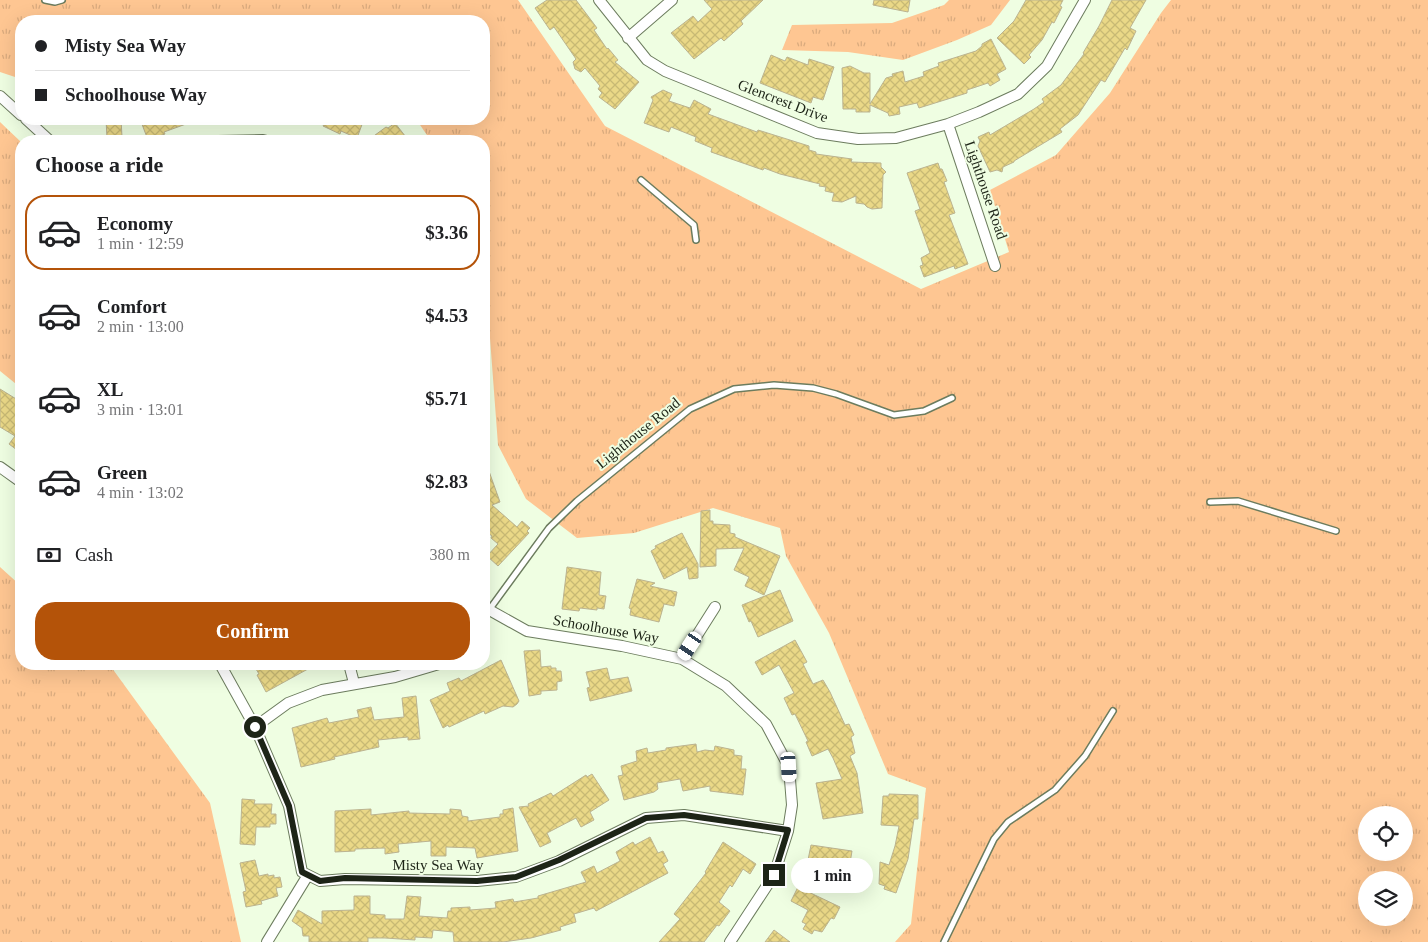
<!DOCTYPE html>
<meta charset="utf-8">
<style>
body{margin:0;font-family:"Times New Roman",serif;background:#f2f2f2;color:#202124;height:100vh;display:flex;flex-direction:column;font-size:19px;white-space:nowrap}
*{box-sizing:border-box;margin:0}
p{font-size:16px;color:#757577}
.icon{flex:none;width:28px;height:28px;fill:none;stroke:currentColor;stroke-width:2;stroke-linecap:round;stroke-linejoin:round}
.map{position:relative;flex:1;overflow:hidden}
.details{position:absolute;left:15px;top:135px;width:475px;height:535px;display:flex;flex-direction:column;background:#fff;border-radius:20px;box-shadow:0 5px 20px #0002}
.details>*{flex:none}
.top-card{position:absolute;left:15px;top:15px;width:475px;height:110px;border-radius:20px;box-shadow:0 5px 20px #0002;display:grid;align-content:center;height:110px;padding:0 20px;background:#fff}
.fabs{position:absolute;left:1358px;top:806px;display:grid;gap:10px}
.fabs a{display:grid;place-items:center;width:55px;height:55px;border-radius:50%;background:#fff;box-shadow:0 5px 20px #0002;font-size:25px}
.end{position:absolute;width:22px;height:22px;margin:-11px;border:6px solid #1d2417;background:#fff;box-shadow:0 0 0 2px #fff}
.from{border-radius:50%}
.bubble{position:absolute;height:35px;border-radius:18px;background:#fff;box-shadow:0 5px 20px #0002;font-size:16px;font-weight:700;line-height:35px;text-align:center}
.car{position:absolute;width:15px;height:30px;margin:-15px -8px;border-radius:6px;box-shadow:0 0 4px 1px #0007;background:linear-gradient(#fff 24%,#345 0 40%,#fff 0 76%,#345 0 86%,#fff 0)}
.top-card b{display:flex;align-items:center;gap:18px;height:48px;font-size:19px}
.top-card b+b{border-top:1px solid #e0e0e0}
.top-card i{width:12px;height:12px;background:#202124}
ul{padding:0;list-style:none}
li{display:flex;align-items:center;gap:15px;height:75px;margin:0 10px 8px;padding:0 10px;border:2px solid transparent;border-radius:20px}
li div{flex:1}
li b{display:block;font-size:19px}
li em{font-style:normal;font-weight:700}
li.on{border-color:#b45309}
li>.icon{width:45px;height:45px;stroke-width:1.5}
h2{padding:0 20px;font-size:22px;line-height:60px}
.pay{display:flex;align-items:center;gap:12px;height:55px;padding:0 20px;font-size:19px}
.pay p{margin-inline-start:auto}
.cta{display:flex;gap:10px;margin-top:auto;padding:10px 20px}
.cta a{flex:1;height:58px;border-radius:20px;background:#b45309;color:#fff;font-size:20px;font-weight:700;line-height:58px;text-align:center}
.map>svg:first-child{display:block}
.grass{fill:url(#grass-tufts);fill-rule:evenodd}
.building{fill:url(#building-cross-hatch);stroke:#bbb390}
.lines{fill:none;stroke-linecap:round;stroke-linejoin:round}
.service-casing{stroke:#6c7c5e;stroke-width:8}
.minor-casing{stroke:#6c7c5e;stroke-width:12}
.service{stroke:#fff;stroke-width:5}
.minor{stroke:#fff;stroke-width:10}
.route{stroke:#1d2417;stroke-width:6}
.labels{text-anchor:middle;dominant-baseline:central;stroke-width:4;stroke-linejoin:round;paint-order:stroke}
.street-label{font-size:15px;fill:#1d2417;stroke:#effee2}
</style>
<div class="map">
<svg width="1428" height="942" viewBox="0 0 1428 942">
<defs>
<pattern id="grass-tufts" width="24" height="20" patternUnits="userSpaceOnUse" patternTransform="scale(1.25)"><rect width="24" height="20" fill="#fec692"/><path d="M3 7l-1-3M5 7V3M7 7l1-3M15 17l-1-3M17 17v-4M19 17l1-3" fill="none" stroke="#d9aa7d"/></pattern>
<pattern id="building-cross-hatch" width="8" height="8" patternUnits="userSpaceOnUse" patternTransform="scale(1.25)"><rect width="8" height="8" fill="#ead887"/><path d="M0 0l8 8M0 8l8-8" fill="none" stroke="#c8b974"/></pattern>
</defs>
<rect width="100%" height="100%" fill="#effee2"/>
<path class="grass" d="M0,0H518L605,126L921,289L1009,252L990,190L1056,155L1110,93L1161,13L1171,0H1428V942H895L911,924L926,788L888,774L829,633L786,556L780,528L713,508L634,533L577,538L526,499L498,445L484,258V141H431L416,119H484V21H21V79L0,72ZM1366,815H1404V852H1366ZM1366,880H1404V918H1366Z
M949,0H1010L991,25L957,40L903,60L848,52L782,50L792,25L892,23L944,5Z
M0,122L21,142V388L0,371Z
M0,567L21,586V664H109L210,803L241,942H0Z"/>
<path class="building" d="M547,0H576L597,28L594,30L607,49L608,48L618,60L615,62L639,82L615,109L599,97L602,93L598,89L600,86L585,68L581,72L575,69L573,62L576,59L554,27L550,30L535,8Z
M704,0H763L741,21L743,24L724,41L721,38L694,59L671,33L693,16L698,22L712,9Z
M874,0H910L908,12L873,5Z
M1026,0H1063L1060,6L1062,7L1054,23L1052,22L1042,40L1029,55L1031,57L1024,64L997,38L1014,21Z
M1112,0H1146L1130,28L1136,31L1127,50L1125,48L1105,82L1101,80L1078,115L1060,129L1062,132L1014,161V162L1003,167L1002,172L997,170L990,172L978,146L980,141L978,137L989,132L990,135L1034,109L1044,102L1042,99L1061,85L1084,54L1083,53L1099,26Z
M991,39L1006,69L997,74L1000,80L990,86L988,83L967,90V93L919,108L917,103L899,107L900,114L889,116L888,113L870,105V112H856V109H843L842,68L850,66L864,73H870V104L886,78L893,76L892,74L903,71L905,82L924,76L923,72L939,66L938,63L976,51L982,46V44Z
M771,55L785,61L787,57L808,65L809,59L834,67L823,100L813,97L811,103L760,83Z
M663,90L672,94L669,101L690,108L694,100L711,109L708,114L757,132L758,130L809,146V150L816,152V154L852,159L851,162L881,163V167L886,172L883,175L882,208L872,209L867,207L864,204L856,203V196L842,202L832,201L834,193L825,191L826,187L819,186L820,184L780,174L764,168L763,170L711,152L712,148L695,141L696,137L671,127L669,132L644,123L653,100L651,97Z
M106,119H121L122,137L107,138Z
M140,119H197V120L164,132L165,134L148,140Z
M327,119H364L357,138L341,131L340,134L323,126Z
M395,123L409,141H367L386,127L388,128Z
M938,163L940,169H942L947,181L944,182L955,213L949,215L968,264L955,269L954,266L924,277L920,266L923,265L921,258L930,253L915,211L920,209L907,173Z
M0,389L21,402V453L9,444L15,436L0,427Z
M484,460H485L500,502L492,505L517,527L522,521L530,528L527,531L529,533L498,566L487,556L498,544L491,538L492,536L488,533L491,530L487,526L489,524L484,508Z
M710,510V521H713V524L730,525V533L735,534V537L780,556L764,595L745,586L749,577L734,570L744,548L716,549V566L700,567L701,511Z
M682,533L698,564V578L689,579L687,567L664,579L651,551L656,548L655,546Z
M567,567L601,572L599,595L606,596L604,609L597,608V610L580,608L579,611L562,609Z
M637,579L655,583L650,586L677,592L674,606L664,604L659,622L630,615L631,609L629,608Z
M780,590L793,621L758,637L751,621L749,622L742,605Z
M795,640L807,662L803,664L813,684L823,680L830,692L845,725L849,724L854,735L851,737L855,753L850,756L857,773L863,813L823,819L816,783L842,779L833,758L828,749L812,756L806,742L808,741L795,714L792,715L784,698L794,693L779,665L762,675L755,662Z
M540,650L541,667L551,666V668H556V671H561L562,681L557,682V690L541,691V694L529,696L524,651Z
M501,660L519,701L517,704L513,707L503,706L485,714L484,711L449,727L448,725L443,728L430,700L450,691L447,683L459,678L461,681Z
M253,664H317L266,692L257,675L259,674Z
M607,668L610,680L628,677L632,691L590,701L587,688L590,687L586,672Z
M416,696L420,739L408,740V737L378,740L379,747L334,757L335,759L301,767L292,728L327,718L329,723L359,717L357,710L371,707L374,720L404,717L402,698Z
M696,744L697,752L705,750L714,751L715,746L734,750V755L742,756L741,769H746L743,795L710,791V786L683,791L680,779L657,783L658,789L654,792L624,800L618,776L623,775L621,766L637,761L636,751L647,748L648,753L666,750V748Z
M592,774L609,800L590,812L594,820L581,827L576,818L547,833L551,842L540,847L519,807L529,806L528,804L551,793L553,796L586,775L587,777Z
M889,794L918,795V819H914L908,859L896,893L884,889L885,886L879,884L880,862L889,865L895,846L899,826L881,825L883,796H889Z
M242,799L255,800L254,804H272L271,814H276V824H270V827H256L255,845L240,844Z
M513,808L518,851L477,858L475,848L446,847V856H431V841L398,844L399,852L385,854V848L355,849V851L335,852V811L371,809V815L409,811V813L450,814V809L461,810L462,816L468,817V821L500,817V814H503V810Z
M650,837L658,853L663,851L668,861L663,864L668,873L596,911L594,908L574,914L576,922L560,927L561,930L531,938L503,942H454L453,932L433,930L432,938L415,937V940L385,938H368V942H309V936H303L302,928L292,921L298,910L322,924V911L354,910V896H370V914L385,915V919H404L407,896L421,897L419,916L447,918L448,911H451V908L470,907V910L496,908L495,902L513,899L514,902L538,898V896L586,882L581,872L594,866L597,873L620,861L616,852L633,842L635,845Z
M723,842L756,864L750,874L743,869L732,887L730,885L719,902L730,911L719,926L717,925L704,942H659L680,919L674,914L706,873L705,872Z
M811,845L852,851L847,881H846L845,887L814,882L818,861L808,860Z
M255,860L259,876L268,874V876L274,875V878L280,877L282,887L276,888L278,896L261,901L262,904L246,907L243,892L246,891L240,863Z
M798,887L840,907L834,919L831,918L822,932L814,930L812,934L803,929L806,924L802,922L808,910L791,901Z
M774,930L790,942H765Z"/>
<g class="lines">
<defs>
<path id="service" d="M45,0L55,2L62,0
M641,180L694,225L696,240
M1210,502L1238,501L1336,531
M489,610L549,528L577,501L690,409L734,389L774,385L813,388L836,394L894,415L924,411L952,398
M944,942L994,839L1008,822L1055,790L1085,756L1113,711"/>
<path id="minor" d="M599,0L647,60L665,71L817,133L858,139L896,138L948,124L979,112L1018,94L1047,66L1085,0
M628,38L672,0
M0,96L21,115
M26,119L50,141
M948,124L995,266
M218,141L263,140L267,141
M0,467L21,482
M484,607L527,631L622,646L682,659L726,686L766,724L789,767L792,805L788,831L774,875L730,942
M682,659L715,607
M220,664L255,727L289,806L302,872L320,881L345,879L477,881L516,877L559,861L646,818L684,815L788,831
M349,664L354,683
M255,727L288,703L322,690L395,677L439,664
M267,942L308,875"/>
</defs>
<use href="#service" class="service-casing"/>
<use href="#minor" class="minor-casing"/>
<use href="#service" class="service"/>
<use href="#minor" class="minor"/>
</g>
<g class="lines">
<path class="route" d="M255,727L289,806L302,872L320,881L345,878L477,881L516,877L559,860L646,818L684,815L788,830L774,875"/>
</g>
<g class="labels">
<g class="street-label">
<text transform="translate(783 101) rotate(21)">Glencrest Drive</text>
<text transform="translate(986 190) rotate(71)">Lighthouse Road</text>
<text transform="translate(638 433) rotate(-39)">Lighthouse Road</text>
<text transform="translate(606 629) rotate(10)">Schoolhouse Way</text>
<text x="438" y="865">Misty Sea Way</text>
</g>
</g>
</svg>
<div class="fabs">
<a><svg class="icon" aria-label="locate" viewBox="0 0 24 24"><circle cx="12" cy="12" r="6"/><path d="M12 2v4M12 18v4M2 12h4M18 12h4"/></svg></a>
<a><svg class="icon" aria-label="layers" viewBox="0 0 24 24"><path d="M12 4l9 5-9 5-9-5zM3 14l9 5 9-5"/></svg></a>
</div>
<i class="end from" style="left:255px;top:727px"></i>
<i class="end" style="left:774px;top:875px"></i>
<div class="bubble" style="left:791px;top:858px;width:82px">1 min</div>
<i class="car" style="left:690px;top:646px;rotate:213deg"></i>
<i class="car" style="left:789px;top:767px;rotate:176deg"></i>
<div class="top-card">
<b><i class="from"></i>Misty Sea Way</b>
<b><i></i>Schoolhouse Way</b>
</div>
<section class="details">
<h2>Choose a ride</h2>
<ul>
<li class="on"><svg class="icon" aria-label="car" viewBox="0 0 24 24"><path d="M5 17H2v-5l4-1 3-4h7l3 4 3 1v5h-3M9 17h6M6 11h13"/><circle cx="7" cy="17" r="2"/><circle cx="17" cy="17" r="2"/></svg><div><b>Economy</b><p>1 min · 12:59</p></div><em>$3.36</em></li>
<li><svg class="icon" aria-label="car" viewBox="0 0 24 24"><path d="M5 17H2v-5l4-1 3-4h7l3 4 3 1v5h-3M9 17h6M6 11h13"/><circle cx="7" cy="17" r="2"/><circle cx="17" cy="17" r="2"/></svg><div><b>Comfort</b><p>2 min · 13:00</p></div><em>$4.53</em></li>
<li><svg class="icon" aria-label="car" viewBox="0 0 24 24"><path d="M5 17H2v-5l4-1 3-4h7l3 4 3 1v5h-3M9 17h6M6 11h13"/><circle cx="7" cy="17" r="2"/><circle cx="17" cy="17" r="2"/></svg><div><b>XL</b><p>3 min · 13:01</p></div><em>$5.71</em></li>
<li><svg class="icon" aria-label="car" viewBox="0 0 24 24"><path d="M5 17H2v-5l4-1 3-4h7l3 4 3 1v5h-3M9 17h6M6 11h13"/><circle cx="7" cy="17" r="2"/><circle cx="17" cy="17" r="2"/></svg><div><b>Green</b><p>4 min · 13:02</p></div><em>$2.83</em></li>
</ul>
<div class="pay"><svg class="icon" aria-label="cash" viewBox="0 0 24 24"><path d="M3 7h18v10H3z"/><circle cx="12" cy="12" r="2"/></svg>Cash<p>380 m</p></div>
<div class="cta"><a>Confirm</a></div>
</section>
</div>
